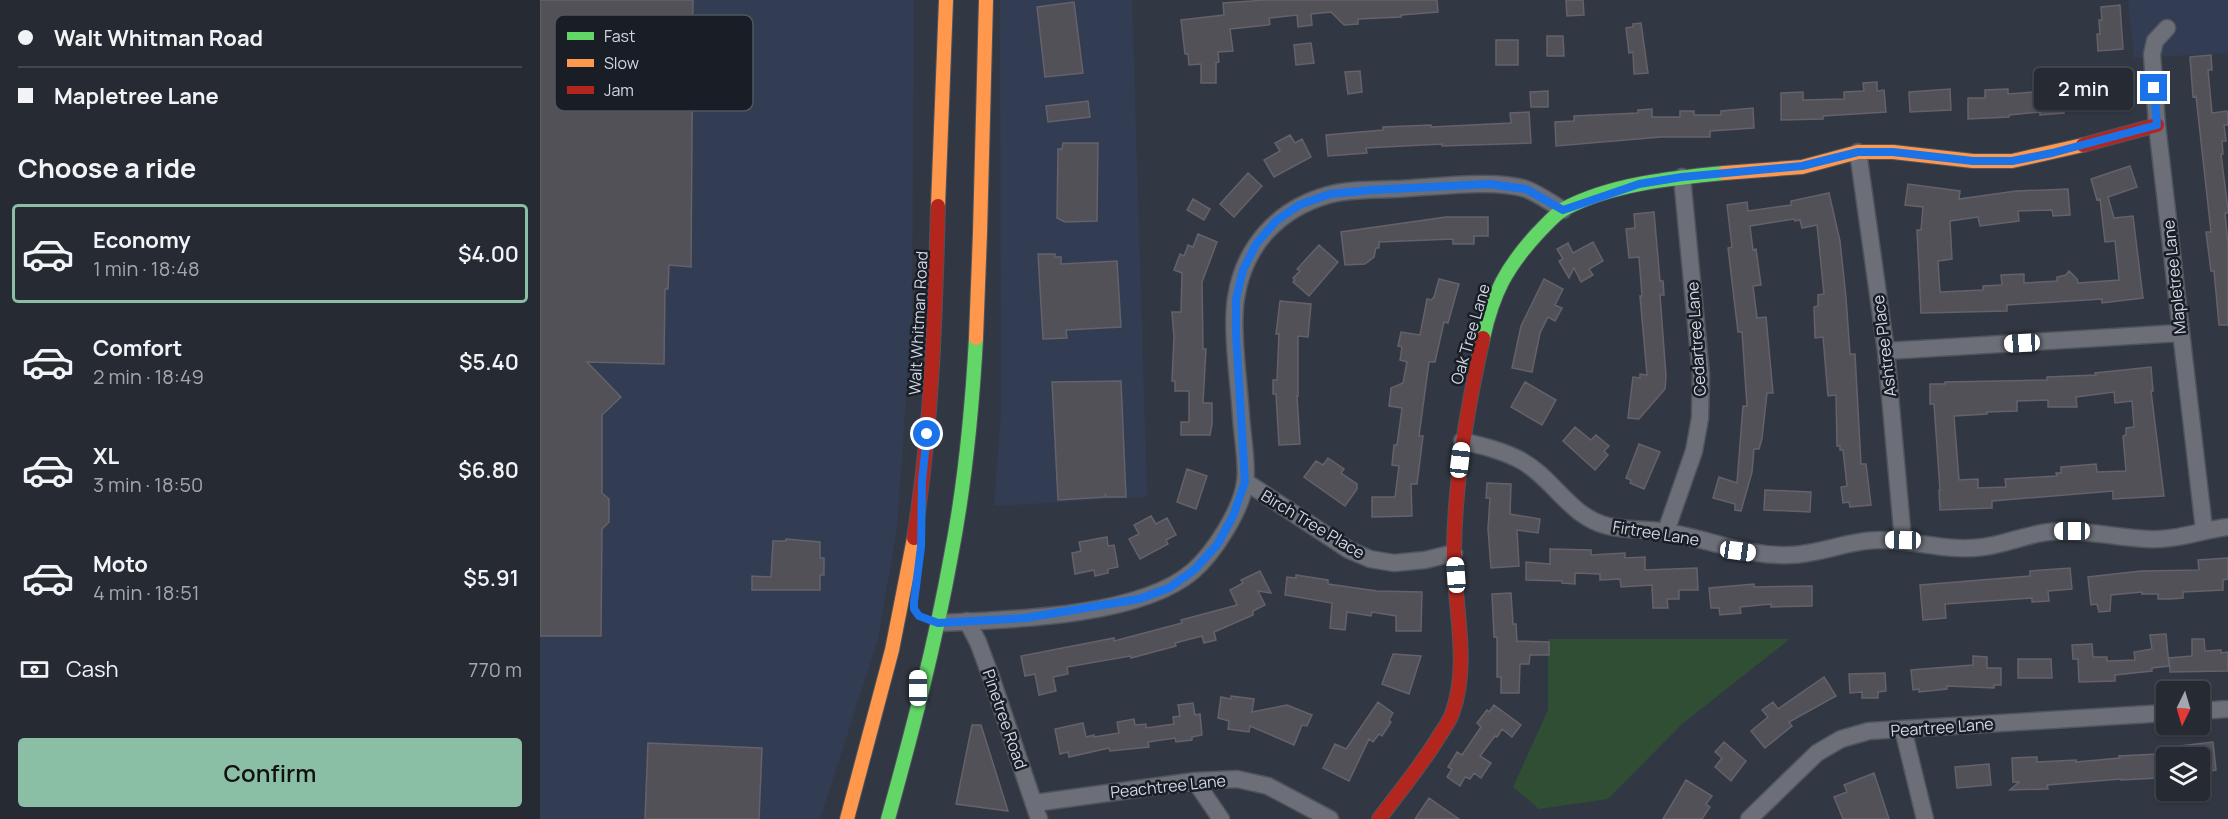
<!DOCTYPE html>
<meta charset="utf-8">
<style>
body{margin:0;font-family:Manrope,sans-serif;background:#2e323a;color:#f1f3f6;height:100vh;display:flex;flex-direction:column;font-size:22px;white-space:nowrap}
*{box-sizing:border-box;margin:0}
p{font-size:20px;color:#a4a7ac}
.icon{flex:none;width:33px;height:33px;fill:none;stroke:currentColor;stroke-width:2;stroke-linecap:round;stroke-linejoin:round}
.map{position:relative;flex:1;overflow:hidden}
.drawer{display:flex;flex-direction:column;background:#262a32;width:540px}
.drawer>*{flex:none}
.top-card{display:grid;align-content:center;height:132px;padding:0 18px;background:#262a32}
.needle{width:39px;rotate:185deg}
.buttons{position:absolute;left:1616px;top:681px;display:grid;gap:12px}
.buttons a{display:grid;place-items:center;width:54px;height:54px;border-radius:6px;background:#262a32;box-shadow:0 2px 4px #0004,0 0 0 2px #42464d;font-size:30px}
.end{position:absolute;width:27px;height:27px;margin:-14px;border:8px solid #1a73e8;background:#fff;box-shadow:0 0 0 3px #fff}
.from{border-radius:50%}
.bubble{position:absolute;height:42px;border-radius:6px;background:#262a32;box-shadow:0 2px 4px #0004,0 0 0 2px #42464d;font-size:20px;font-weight:600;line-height:42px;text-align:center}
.car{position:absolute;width:18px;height:36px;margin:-18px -9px;border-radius:8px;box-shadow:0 0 4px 2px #0007;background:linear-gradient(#fff 24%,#345 0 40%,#fff 0 76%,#345 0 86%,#fff 0)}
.top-card b{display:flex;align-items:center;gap:21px;height:57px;font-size:22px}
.top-card b+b{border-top:2px solid #42464d}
.top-card i{width:15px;height:15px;background:#f1f3f6}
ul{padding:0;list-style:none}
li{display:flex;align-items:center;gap:18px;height:99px;margin:0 12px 9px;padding:0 6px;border:3px solid transparent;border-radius:6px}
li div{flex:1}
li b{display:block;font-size:22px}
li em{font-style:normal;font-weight:600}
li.on{border-color:#8abfa5}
li>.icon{width:54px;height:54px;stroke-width:1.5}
h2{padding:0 18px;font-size:27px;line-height:72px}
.pay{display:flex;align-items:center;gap:15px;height:66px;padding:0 18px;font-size:22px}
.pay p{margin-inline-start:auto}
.action{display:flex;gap:12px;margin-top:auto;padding:12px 18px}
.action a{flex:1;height:69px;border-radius:6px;background:#8abfa5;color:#111;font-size:24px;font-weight:600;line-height:69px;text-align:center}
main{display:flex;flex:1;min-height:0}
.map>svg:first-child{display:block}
.built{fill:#323d54}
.green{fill:#2f4e34}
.building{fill:#525158;stroke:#64616a;stroke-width:1.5;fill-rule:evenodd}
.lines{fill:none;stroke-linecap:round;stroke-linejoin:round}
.street-casing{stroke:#4f545d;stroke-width:19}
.fast-casing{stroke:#4f545d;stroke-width:16}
.slow-casing{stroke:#4f545d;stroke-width:16}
.jam-casing{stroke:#4f545d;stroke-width:16}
.street{stroke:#6c6f78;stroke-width:16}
.fast{stroke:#63d668;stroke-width:14}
.slow{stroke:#ff974d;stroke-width:14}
.jam{stroke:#b3261e;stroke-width:14}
.route{stroke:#1a73e8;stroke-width:8}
.labels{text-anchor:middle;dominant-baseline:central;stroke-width:5;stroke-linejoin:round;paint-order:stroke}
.street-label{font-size:16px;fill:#d1d8e4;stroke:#181d26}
.key{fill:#181d26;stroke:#50555f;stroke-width:1.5}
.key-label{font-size:16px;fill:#d1d8e4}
</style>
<main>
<section class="drawer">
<div class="top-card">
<b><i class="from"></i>Walt Whitman Road</b>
<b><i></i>Mapletree Lane</b>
</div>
<h2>Choose a ride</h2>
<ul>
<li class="on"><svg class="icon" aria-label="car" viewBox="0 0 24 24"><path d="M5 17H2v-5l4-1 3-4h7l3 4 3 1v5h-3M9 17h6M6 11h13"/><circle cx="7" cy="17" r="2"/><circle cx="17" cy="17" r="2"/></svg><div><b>Economy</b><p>1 min · 18:48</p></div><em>$4.00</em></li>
<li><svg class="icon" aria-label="car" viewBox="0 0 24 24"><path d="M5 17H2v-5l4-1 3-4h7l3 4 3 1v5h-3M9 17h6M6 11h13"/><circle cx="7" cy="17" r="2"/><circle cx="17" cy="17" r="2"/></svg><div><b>Comfort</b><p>2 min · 18:49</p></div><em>$5.40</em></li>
<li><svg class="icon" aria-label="car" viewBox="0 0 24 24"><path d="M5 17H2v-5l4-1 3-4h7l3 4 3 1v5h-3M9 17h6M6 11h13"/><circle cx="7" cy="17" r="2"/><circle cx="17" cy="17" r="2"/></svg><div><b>XL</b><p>3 min · 18:50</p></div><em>$6.80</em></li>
<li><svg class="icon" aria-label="car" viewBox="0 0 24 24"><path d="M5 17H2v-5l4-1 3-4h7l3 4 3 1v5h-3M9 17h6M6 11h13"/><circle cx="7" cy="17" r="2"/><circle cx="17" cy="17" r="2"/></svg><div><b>Moto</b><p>4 min · 18:51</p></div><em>$5.91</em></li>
</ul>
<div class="pay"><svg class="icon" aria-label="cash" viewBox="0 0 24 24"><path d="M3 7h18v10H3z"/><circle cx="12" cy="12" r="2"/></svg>Cash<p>770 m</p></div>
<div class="action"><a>Confirm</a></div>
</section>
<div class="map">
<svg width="1688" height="819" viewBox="0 0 1688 819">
<rect width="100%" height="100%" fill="#323843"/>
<path class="built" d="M0,0H374L372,312L357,528L338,639L280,819H0Z
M460,0H592L607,497L454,506L461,412Z
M1588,0H1688V53L1594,58Z"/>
<path class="green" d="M1008,639H1250L1142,724L1068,799L999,809L973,787L1008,710Z"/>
<path class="building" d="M0,0H153L151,267L129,265L128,289H125L124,364L47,362L81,397L62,415V493L69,499V522L62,529L61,636H0Z
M726,0H897L898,12L861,15V17L818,19V24L804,25L791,12L771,14L772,25L758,27L757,15L729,18L730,24L728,25L690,29L693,51L678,52L679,62L676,63V83H661V64L649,65L648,54H645L641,20L684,15L683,3Z
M1026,0H1043L1044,15L1027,16Z
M534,2L543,73L505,77L497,7Z
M1580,5L1583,49L1558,51L1557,34H1560L1559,20H1562L1561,7Z
M1101,23L1108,73L1094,74L1093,52L1089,53L1086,28L1093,27V24Z
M1007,36H1023L1024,56H1007Z
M956,40H978V65H956Z
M771,43L774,63L756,65L754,45Z
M1671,55L1672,70H1668L1672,113L1687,111L1688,121V125H1684L1686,141H1682L1683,154H1681L1688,210V213H1685L1688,244V325H1679L1674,271H1671L1666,232H1671L1656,96L1653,97L1650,57Z
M820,71L822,92L808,94L805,72Z
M1564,71V79L1580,78L1582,99L1523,102L1524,113L1500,115V112L1469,115V117L1428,119V98H1445V90L1468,89V94L1505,91V86L1518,85V90L1543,89L1542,72Z
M1337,82V91L1344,90L1346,112L1283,116V119L1241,120V93L1263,92V100L1304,99V92L1324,91L1323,83Z
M1410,89L1411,110L1370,112L1369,92Z
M1008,91V107H991L990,92Z
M548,101L550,117L508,122L506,106Z
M1213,108L1214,128L1170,131V137H1121L1016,146L1015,122L1034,121V116L1098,113V110L1112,109V117H1140V111H1154V115H1181V111Z
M989,112L991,143L902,146V144L826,148L827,153L788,156L786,135L843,130V127L891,125V127L971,123L970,113Z
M750,135L755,143L762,139L771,157L734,177L724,160L740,151L735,143Z
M523,143H558L557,221L525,222L517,218L518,149H522Z
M1590,166L1597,187L1568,197L1574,218L1593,216L1603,298L1562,303V299L1467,305V311L1381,313L1377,230H1381L1383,207L1365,205L1368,184L1420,191L1419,199L1476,191L1528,189L1530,215L1513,216L1512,210L1478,211L1479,221L1440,226L1438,217L1410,221L1412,259L1398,261L1400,292L1443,290V286L1462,285L1461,275L1484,274V283L1517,281V277L1526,275L1529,271L1537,279L1538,283L1579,280L1575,241L1565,242L1560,199L1557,200L1551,179Z
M708,173L722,186L694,217L680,204Z
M1289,193L1300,241L1306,298L1310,354H1315L1321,464H1326L1331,505L1310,507L1309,502L1303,503L1301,487L1307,486L1303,450H1300V446H1297L1296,395L1288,396L1283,337L1275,338L1274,307L1278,306V295L1284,294L1277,225L1262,228L1260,220L1255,221L1254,219L1210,226L1213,250L1216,249L1221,285L1213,286L1217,318L1226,317L1233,393H1227L1222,438L1219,449H1214L1212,472L1201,511L1195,510V504L1173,498L1179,477L1197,483L1203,406H1207L1202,332H1198L1188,248L1192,247L1187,205L1207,202L1208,211L1251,205V201Z
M653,199L670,209L664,220L647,210Z
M1114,212L1120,281H1123L1124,295H1120L1126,376L1125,389L1099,419L1088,418L1093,377L1100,378V374L1107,375L1100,296H1102L1099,257L1089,258L1086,229L1095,228L1094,214Z
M906,217H948V236H934V244H913V239L839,242V248H836L834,257L825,264L805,265L801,232Z
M658,234L677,242L662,282L663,349H666L663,403H672V424L670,435H641V422H649V391H635V381H632L634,337L632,312H641L642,273L634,270L640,254L644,256L648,245L653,247Z
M1053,242L1063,261L1049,269L1053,275L1041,282L1034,268L1029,278L1019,261L1023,259L1017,249L1028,243L1033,253Z
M779,245L798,262L769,296L753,282L755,280L753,278L760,271L757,269Z
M498,254H515V257H521V264L577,261L581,327L526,330L527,338L503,339Z
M899,279L919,284L908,323L904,322L895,362H889L879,436H883L877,484H871L872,516L832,517V497H855L859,466L852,465L854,445H857L862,408L849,406L851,388L863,383L867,362L860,360L862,347L858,346L861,332L880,335L887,299L891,300L894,297Z
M1004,279L1023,289L1015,305L1022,308L1015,321L1008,317L1000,333L992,372L972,368L981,326Z
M740,301L771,304L768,337L758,336V396H757L760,444L739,445L736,394H733V380H737L739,334H736Z
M1611,367L1613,391H1611L1624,496L1573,499V491L1452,501V508L1400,510L1399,490H1400L1394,404H1390V384H1405V382L1507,380V377L1556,375L1555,373ZM1574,392L1575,403L1592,401L1594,427L1586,428V435L1583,436L1586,471L1557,472L1556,464L1521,467V473H1516L1517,476L1465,479L1466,487L1438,488V479L1419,480L1414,416L1447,414V412L1477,411V401L1508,400V407H1537L1536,397Z
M581,381L586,497H567L565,494L566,497L518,500L512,382Z
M985,382L1016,400L1002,425L971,407Z
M1035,427L1051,440L1056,435L1069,446L1064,451L1068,455L1055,470L1023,441Z
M1099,444L1120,452L1104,489L1090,483L1091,480L1086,478Z
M788,458L804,469L801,473L817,484V489L805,506L764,477L776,461L783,465Z
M647,469L667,476L656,509L637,502Z
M947,483L971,484L970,514L1000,519L998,533L977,530L979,566L951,568L948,529L950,498H946Z
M1225,490L1271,492L1270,512L1224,510Z
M611,516L616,524L627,518L636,535L626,540L628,544L600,559L589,539L599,534L594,525Z
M567,537L568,546L574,545L578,567L568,569V573L555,576L554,570L535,574L532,553L541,551L539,542Z
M246,539L280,542V558H284V575H280V590H212V576L231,577L233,541H246Z
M1010,549L1051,550V555L1085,553V558L1105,557V570L1157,568L1158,590H1139V599H1127L1128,608H1113L1112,585L1081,587L1080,579L1060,580V574L1035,573V584L1022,583V581L986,580V562L1010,564Z
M1688,558V579L1683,580V590L1643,592V598L1631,599H1618V594H1602V592L1571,595L1570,611L1559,612L1557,604L1551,605L1548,577L1601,571L1659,570L1658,560Z
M1530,568L1532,589L1508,591L1509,601L1492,602V598L1405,604L1406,618L1383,620L1380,585L1490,576V571Z
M720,571L731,593L718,591L725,605L713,611V615L674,632L676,640L664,643L662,636L635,643L636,646L591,658L590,656L527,667L528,674L513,677L516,691L499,695L495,674L485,676L481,656L574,638V641L642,623L641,620L697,605L690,590L703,583L701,580Z
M756,575L788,580V584L837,591L882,592L881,631H856V616L832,612L831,616L807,612L805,630L790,628L792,603L745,595L747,577L756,578Z
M1214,584V587L1272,586V606L1231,607V604L1200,607L1201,613L1180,615L1179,608H1171L1169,588Z
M971,593L973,624H976L977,641L1009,642V655H990L989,664H980L979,693H961V677H957V637H954L952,594Z
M1626,634L1629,666L1612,668V671L1575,675V681L1539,682L1538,659H1533L1532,645L1552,644L1553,657H1567V661L1595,660L1594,652L1612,649L1610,635Z
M1652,639H1664L1665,651L1681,650V653L1688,652V671L1630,672L1629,658L1652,656Z
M853,654L881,656L869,694L842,684Z
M1433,656L1447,657V668H1461V685H1454V688L1407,686V689L1379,692V689L1373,690L1371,670L1433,665Z
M1478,659H1511L1512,678H1478Z
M1345,673L1346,691L1338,692V698H1322V692L1310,693L1309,674Z
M1284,677L1296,696L1249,722L1252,726L1225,748L1211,731L1228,717L1222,710L1233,702L1238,709Z
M691,696L714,699L712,712L747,705L772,715L767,726L762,725L754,745L710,726L709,732L688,729L689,721L678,718L681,697L691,699Z
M838,702L853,713L849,720L851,722L842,736L839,734L833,742L829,739L809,781L783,768L795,744L806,749Z
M653,703L655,715L660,714L662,735L652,737V740L636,742L635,738L608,742L609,747L570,751L569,748L529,757L528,752L520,754L515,729L543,723L546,737L554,735V737L579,733L577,722L594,719L595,725L606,724V728L634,724L633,717L640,716L638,705Z
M954,705L981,725L972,737L962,729L957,737L955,736L940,756L951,763L941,778L934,773L930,779L925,777L920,786L907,777L912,769L908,767L917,752L922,755L941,727L937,723L947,710L949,712Z
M432,725H441L468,811L416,804Z
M1184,742L1206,761L1191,781L1175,767L1182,758L1175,752Z
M1673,742L1676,770L1659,772V758H1641L1640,746Z
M108,743L222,748L219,819H105Z
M1617,754L1618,778L1581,780V779L1507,785L1508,789L1470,790L1479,782H1473L1472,758L1497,757V762L1536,760V762L1580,758L1579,756Z
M1449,764L1451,785L1417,788L1415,767Z
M1334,773L1349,819H1303L1294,797L1307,792L1304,785Z
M1146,780L1172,796L1166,804L1170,807L1162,819H1123Z
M889,798L919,819H875Z"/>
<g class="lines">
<defs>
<path id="street" d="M1627,28L1615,41L1612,54L1617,125L1664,529
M1318,152L1346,351L1363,540
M1346,351L1640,333
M922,441C943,446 964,451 982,461C1014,479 1030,517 1068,526C1087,531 1107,528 1126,532C1169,539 1207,557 1250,555C1281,554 1309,540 1339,540C1374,540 1408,552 1443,547C1468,544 1491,532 1518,531C1548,530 1577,538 1608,539C1634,541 1662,530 1688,527
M706,482L809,550L830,559L854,563L885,560L914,553
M1126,531L1154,451L1160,418L1161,375L1142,177
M427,621L438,642L451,677L499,819
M398,623C467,620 601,617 653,571C674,553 702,509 705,482C708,466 702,434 701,416C699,382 691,330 696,298C704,246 738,209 788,195C808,189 833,190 854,189C889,188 954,178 986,189C999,194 1011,203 1023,210
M1659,711L1688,709
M1363,729L1385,819
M655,781L681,819
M495,803L655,781L697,779L728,786L790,819
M1209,819L1277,753L1301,739L1329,731L1626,713"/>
<path id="fast" d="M943,338C953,293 966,268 997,234C1005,226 1014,215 1024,209C1071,184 1132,178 1184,173
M348,819C372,732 395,645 411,556C425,484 432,411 436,338"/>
<path id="slow" d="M1184,173L1262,167L1318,152H1353L1433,161H1472L1543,145
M398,206L406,0
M436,338L440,233L446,0
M307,819L352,650L374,538"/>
<path id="jam" d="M1543,145L1617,125
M374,538C392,428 395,317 398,206
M839,819C859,792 881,766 898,738C903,730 909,722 912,714C931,662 913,604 914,550C915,478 927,408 943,338"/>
</defs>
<use href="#street" class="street-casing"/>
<use href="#fast" class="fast-casing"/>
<use href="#slow" class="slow-casing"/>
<use href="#jam" class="jam-casing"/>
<use href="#street" class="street"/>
<use href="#fast" class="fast"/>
<use href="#slow" class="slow"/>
<use href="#jam" class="jam"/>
</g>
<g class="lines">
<path class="route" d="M387,434L382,481L381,547L374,602V609L379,616L398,623L485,618L599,599L629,588L654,570L665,558L677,545L693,516L705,482L696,334V299L703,270L716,244L736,221L759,205L790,194L831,190L949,184L986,189L1023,210L1099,184L1142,177L1262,166L1318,152H1353L1433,161H1472L1512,153L1617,125L1614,88"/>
</g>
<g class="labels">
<g class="street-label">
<text transform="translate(1634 277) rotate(-96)">Mapletree Lane</text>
<text transform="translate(378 323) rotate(-87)">Walt Whitman Road</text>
<text transform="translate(930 334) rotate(-74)">Oak Tree Lane</text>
<text transform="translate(1156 339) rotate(-94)">Cedartree Lane</text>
<text transform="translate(1344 346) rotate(-97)">Ashtree Place</text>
<text transform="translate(773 524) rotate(31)">Birch Tree Place</text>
<text transform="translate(1116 533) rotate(9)">Firtree Lane</text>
<text transform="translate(465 719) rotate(71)">Pinetree Road</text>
<text transform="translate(1402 727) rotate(-4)">Peartree Lane</text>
<text transform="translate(628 786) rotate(-6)">Peachtree Lane</text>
</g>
</g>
<rect x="15" y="15" width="198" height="96" rx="9" class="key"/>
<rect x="27" y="32" width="27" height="8" fill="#63d668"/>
<rect x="27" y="59" width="27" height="8" fill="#ff974d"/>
<rect x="27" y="86" width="27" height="8" fill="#b3261e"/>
<g class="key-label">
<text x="64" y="42">Fast</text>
<text x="64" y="69">Slow</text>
<text x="64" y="96">Jam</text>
</g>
</svg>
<div class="buttons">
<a><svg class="needle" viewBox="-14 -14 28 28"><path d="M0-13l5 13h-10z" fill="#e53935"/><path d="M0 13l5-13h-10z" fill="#a4a7ac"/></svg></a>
<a><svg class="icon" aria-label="layers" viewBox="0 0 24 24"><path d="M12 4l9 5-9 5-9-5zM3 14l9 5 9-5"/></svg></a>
</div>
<i class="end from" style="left:387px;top:434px"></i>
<i class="end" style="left:1614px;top:88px"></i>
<div class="bubble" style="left:1494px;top:68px;width:99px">2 min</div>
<i class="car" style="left:1482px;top:343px;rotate:267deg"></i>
<i class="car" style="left:920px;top:460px;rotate:7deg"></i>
<i class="car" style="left:1532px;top:531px;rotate:270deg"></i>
<i class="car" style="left:1363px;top:540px;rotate:271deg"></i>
<i class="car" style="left:1198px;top:551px;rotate:98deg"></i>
<i class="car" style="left:916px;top:575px;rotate:356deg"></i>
<i class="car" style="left:378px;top:688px;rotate:0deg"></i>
</div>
</main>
